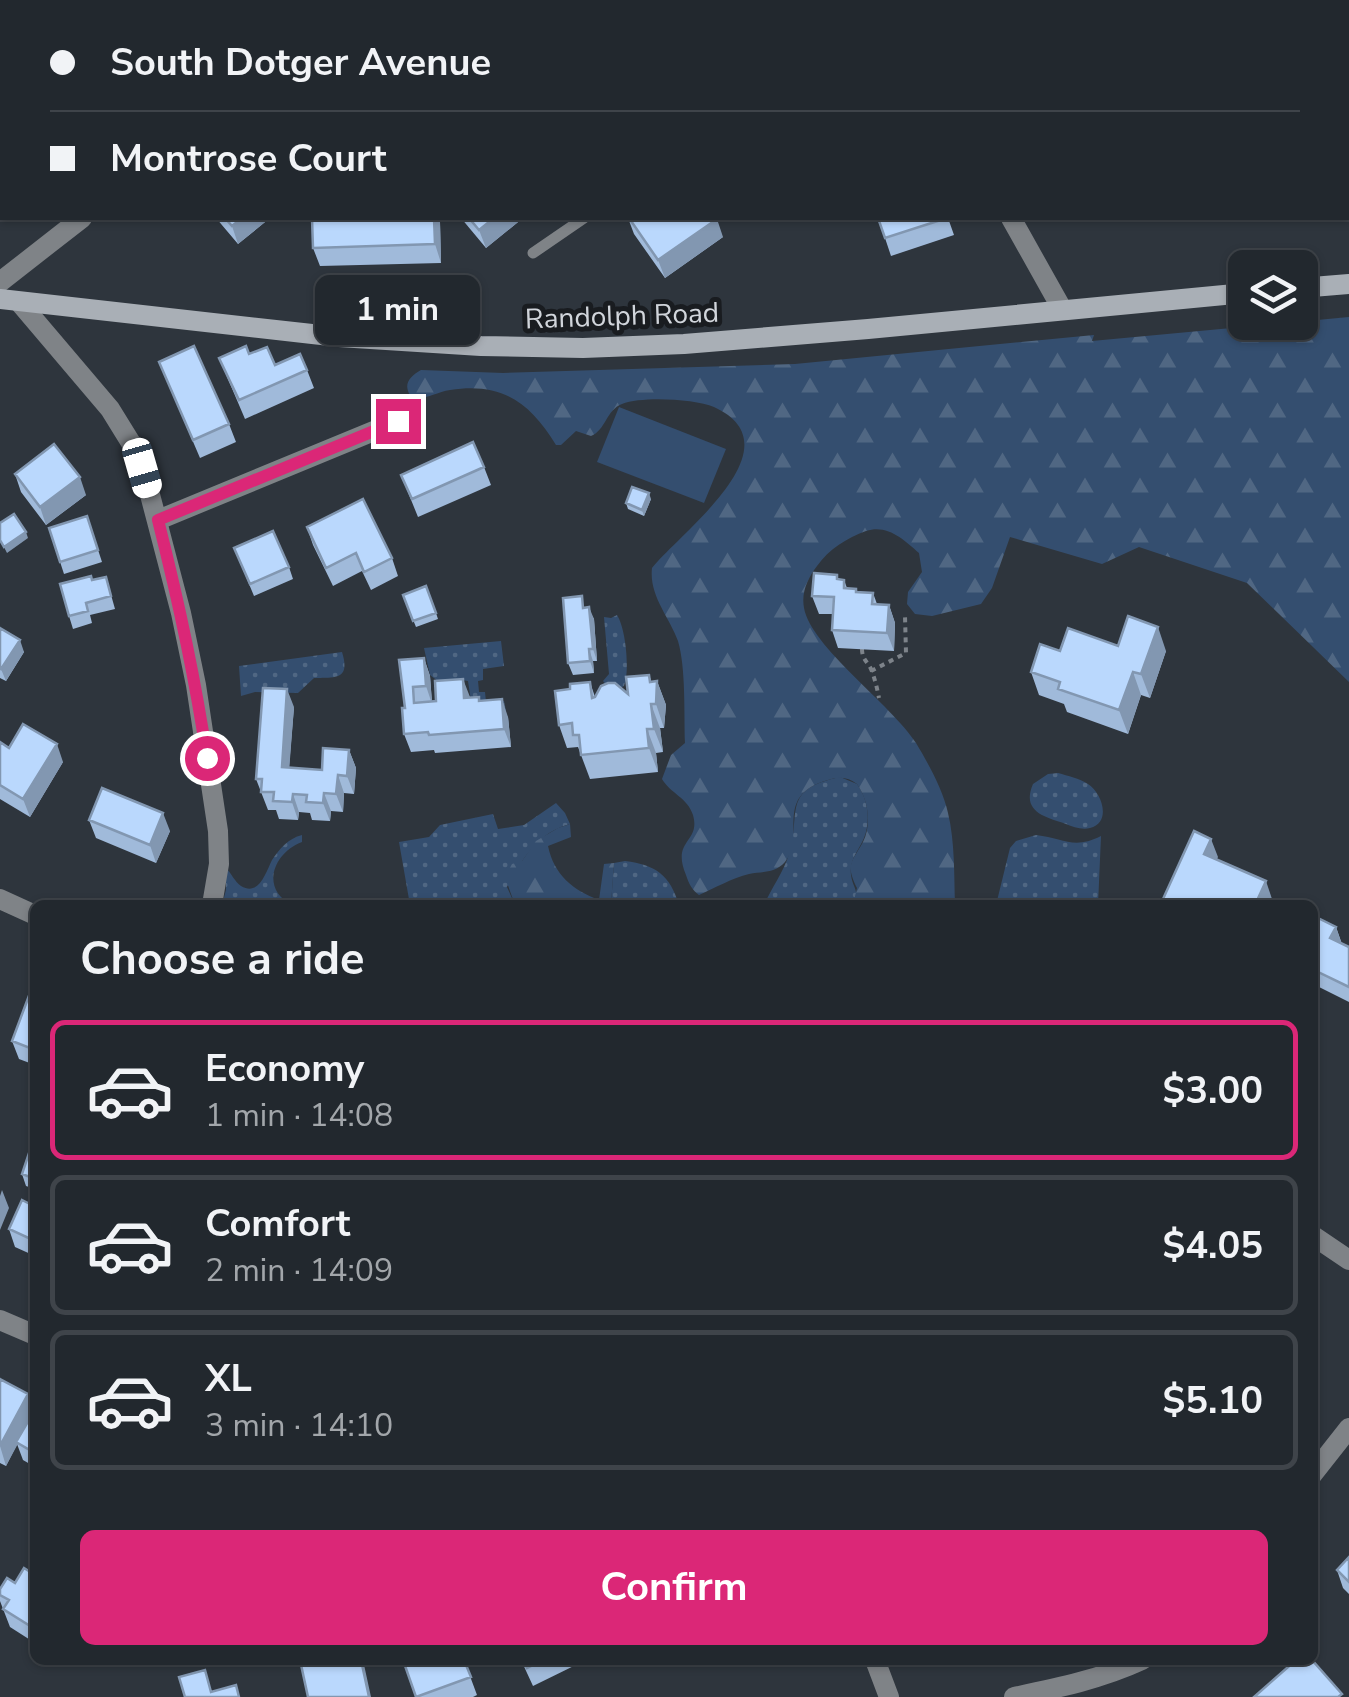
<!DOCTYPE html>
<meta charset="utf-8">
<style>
body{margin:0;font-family:"Nunito Sans",sans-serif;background:#2a3036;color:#f1f3f6;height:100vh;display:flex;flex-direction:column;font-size:38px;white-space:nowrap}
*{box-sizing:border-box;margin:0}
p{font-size:32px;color:#a2a6aa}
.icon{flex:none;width:55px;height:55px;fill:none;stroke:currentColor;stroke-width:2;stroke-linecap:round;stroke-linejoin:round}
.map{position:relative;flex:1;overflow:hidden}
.sheet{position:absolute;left:30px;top:900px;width:1288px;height:765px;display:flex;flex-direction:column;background:#22282e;border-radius:15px;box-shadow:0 2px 8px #0004,0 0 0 2px #3f444a}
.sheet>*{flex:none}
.hud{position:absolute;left:0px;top:0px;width:1350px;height:220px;box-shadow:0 2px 8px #0004,0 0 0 2px #3f444a;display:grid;align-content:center;height:220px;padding:0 50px;background:#22282e}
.fabs{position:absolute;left:1228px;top:250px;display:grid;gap:20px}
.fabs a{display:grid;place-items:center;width:90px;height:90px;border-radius:15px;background:#22282e;box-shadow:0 2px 8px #0004,0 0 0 2px #3f444a;font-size:50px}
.end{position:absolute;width:45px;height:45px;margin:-22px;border:12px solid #db2777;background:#fff;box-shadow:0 0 0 5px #fff}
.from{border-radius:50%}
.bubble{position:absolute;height:70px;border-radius:15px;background:#22282e;box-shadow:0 2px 8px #0004,0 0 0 2px #3f444a;font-size:32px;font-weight:700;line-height:70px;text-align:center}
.car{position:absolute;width:30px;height:60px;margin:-30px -15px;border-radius:12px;box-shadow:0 0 8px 2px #0007;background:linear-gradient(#fff 24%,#345 0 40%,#fff 0 76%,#345 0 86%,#fff 0)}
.hud b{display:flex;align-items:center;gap:35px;height:95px;font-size:38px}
.hud b+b{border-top:2px solid #3f444a}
.hud i{width:25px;height:25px;background:#f1f3f6}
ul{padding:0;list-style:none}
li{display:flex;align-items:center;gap:30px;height:140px;margin:0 20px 15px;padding:0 30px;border:5px solid #3f444a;border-radius:15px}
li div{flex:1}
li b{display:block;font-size:38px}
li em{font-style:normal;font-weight:700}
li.on{border-color:#db2777}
li>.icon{width:90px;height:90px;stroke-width:1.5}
h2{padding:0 50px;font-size:45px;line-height:120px}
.primary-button{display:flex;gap:20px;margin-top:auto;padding:20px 50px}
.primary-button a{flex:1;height:115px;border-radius:15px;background:#db2777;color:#fff;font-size:40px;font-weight:700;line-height:115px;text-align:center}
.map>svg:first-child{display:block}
.grass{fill:url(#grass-dots)}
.forest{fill:url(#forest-firs)}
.pitch{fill:#344e6f}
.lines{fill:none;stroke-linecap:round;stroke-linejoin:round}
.path{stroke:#7d838a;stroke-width:4;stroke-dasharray:5 5;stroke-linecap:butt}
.service{stroke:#7f8387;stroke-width:11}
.minor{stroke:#7f8387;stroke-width:20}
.secondary{stroke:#a9afb6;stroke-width:20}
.wall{fill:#a0bada}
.shaded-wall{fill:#8297b1}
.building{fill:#bad8fd;stroke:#8297b1;stroke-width:2.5}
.route{stroke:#db2777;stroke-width:12}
.labels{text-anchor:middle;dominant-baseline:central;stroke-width:10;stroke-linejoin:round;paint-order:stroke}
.street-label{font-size:28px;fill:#d1d5db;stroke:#191c20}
</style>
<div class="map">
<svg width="1349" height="1697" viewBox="0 0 1349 1697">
<defs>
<pattern id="grass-dots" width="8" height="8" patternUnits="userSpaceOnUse" patternTransform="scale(2.5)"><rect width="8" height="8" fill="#344e6f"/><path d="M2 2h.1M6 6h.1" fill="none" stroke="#506783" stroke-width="1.8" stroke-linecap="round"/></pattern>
<pattern id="forest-firs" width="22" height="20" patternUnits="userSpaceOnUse" patternTransform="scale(2.5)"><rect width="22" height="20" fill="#344e6f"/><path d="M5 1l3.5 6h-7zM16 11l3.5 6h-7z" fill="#506783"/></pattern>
</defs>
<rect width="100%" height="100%" fill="#2e353d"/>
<path class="grass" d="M617,615C626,629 630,671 624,686L618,689L607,686L603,681L609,674L604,617L611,618Z
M501,641L504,666L483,669V680L478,681L479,692H485L486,702L504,701L506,711L473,714L468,681L456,679L439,682L430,675L424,648Z
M342,652C351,681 334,677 314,678L298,693L255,692L241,696L239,666Z
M1058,773C1068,776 1079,778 1088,784C1102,793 1112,822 1090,828C1082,830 1073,827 1066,824C1045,817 1021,812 1033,784L1048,774Z
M840,777L857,784C868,799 871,821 864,838C859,850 849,860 851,875C853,890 860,888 853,905H764C771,889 784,871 789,854C802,812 780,790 840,777Z
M556,803L565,813L570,824C537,833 523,858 507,887L515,905H410L399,842L429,837L440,825L493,814L498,829L524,825Z
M302,835V842C273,853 260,889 292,905H222L226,890V868C231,873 235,882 241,886C259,897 266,872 272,860C279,849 289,838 302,835Z
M1036,835C1063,838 1074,850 1101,836L1098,905H996L1010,848L1016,841Z
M625,861C656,865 670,875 679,905H611L614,863Z"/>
<path class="forest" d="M1349,317V682L1247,583L1139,547L1102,564L1010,537L992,588L981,604L932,616L915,614L907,604L908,592L922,572L919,553C904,540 888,524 866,531C847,538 829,549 817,566C808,578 801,592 804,608C811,647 891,704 916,743C928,763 943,790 948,813C955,842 954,875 955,905H853L857,888C845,864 852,862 863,842C872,824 868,799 857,784C848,777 840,776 828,780C772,796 807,836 785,862C774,874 762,871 749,874C732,878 715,888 699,895C692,890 689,884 686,875C671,839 701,843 693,815C688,798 670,793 662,779L671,755L685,743C684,714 686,668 678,641C669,616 649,596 652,568C682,531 799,446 714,407C695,399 642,396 622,404C606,410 606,430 591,436L576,431L561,445H556C530,403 503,382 450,390C437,392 425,400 412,398C402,385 409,377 421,370L503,373L795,364L1094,335L1092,341Z
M570,824L571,837L548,846C554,875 573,890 599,900L604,864L614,863L611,905H515L505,877L512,864L522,861L536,841L558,828Z"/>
<path class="pitch" d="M619,407L726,449L704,503L597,462Z"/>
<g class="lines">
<path class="path" d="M1252,0L1254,2
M1336,1L1337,0
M1348,125L1349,124
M862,649C862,659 867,661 871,669C875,679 877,688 879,698
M871,671L906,653L905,616"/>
<path class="service" d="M612,0L619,2
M914,2L917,0
M533,253L584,218"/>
<path class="minor" d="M864,0L867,2
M365,2L368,0
M1011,218L1062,309
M0,282L82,218
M20,303L110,409L131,443L143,468L181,613L196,685L218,831L219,864L212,905
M158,520L398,421
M0,899L35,915
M1312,1235L1349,1260
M0,1320L35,1335
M1312,1475L1349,1428
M875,1660L889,1697
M1014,1697C1058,1688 1101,1679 1142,1660"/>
<path class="secondary" d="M1300,288L1349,284
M0,299L339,337L481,346L583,348L684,344L868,329L1245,293"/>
</g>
<path class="wall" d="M0,141L2,147V214H0Z
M216,218H270L238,244Z
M461,218H523L486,248Z
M628,218L723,237L665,278L634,234Z
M948,218L954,235L891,256L885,238Z
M440,222L441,263L320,266L313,248Z
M249,354L275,365L307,370L314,388L245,419L219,358Z
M159,362L229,424L236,442L200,458Z
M484,467L491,485L418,517L401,475Z
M15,474L86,495L46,525L21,492Z
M651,499L644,516L628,509L626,503Z
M87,516L102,562L64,574L49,528Z
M307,527L392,558L398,576L371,590L362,571L333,586L313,545Z
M239,560L289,567L293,579L254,596Z
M106,577L115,609L90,615L92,623L73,629L69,616L92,580Z
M839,579L844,580L847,588L856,589L858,592L873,593L877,604L889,605L895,623L894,651L838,648L832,630L833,614H819L812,596Z
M403,595L436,613L438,619L416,627Z
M586,607L594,619L597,661H593L594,673L573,675L568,663Z
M0,628L24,652L6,681L0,678Z
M1118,646L1166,651L1150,698L1141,695L1128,734L1067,712L1064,704L1039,695L1031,672L1060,651Z
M424,658L430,676L432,702L479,697L480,701L508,717L511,747L435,753L434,750L411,752L404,734L405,708Z
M649,675L651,681H657L666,705L664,728H660L663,752L656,753L658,772L590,779L578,747L567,748L559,725L570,689L590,682L595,697L628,694Z
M294,707L289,767L322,770L349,750L356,768L354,794L344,793L343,812L331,811L330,821L312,820L310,813L299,812L298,820L279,819L276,810H268L256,779Z
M0,742L9,748L63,762L30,817L0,799Z
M89,820L170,831L156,863L96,838Z
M1312,915L1336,927L1342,944L1349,947V1002L1317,986L1312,974Z
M35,995V1065L19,1059L12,1041Z
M35,1155V1189L26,1186L22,1174Z
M35,1203V1256L15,1247L9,1229Z
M0,1379L35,1412L31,1419L35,1421V1467L23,1460L17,1444L6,1466L0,1463Z
M1349,1557V1594L1343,1588L1337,1570Z
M35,1575V1643L10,1627L0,1601V1589Z
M464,1660L477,1695L473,1697H416Z
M521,1660H586L533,1686Z
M624,1660H642L626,1666Z"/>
<path class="shaded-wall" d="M242,218H270L238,244L232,226Z
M434,218H439L440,222L441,263L435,244Z
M494,218H523L486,248L479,230Z
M717,219L723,237L665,278L658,260Z
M80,477L86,495L46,525L40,507Z
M649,493L651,499L644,516L642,510Z
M26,532L28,538L7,553L4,547Z
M889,605L895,623L894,651L887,633Z
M589,607L594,619L597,661L593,649Z
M1158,627L1166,651L1150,698L1141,674Z
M20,640L24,652L6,681L1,669Z
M589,649L593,661L594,673L590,661Z
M424,658L430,676L432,704L426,686Z
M1133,672L1141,695L1128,734L1119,710Z
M649,675L656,694L657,681L666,705L664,728L656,704Z
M463,679L470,697L471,716L464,698Z
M287,689L294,707L288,785L282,767Z
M502,699L508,717L511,747L504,729Z
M651,704L660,728L663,752L654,729Z
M647,729L656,753L658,772L649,748Z
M57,744L63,762L30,817L23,799Z
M349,750L356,768L354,794L347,776Z
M338,775L344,793L343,812L336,794Z
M324,793L331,811L330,821L323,803Z
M293,794L299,812L298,820L292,802Z
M163,813L170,831L156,863L150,845Z
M1211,839L1218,857L1211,872L1204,854Z
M1266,881L1272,899L1270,905H1255Z
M1336,927L1342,945L1330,938Z
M2,1190L9,1208L0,1230V1196Z
M28,1394L35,1412L6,1466L0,1446Z
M361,1660H363L371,1697H369Z"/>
<path class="building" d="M102,0H115L117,2H99Z
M200,0H238L239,1L202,2Z
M796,0H818L820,2H793Z
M1080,0H1208L1210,2H1078Z
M1260,0H1316L1312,2H1262Z
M1349,0V107L1348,108V2H1346Z
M0,143L2,161V195H0Z
M225,218H242L232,226Z
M312,218H434L435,244L313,248Z
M469,218H494L479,230Z
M629,218H716L717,219L658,260Z
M878,218H947L885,238Z
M194,346L229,424L193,440L159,362Z
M246,346L249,354L267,347L275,365L300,354L307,370L239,400L219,358Z
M473,442L484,467L412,499L401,475Z
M54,444L80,477L40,507L15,474Z
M632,487L649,493L642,510L626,503Z
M363,499L392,558L364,572L356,553L326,568L307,527Z
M14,514L26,532L4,547L0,540V523Z
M87,516L98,550L60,562L49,528Z
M273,531L289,567L250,584L234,548Z
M814,573L837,575V579L844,580V588L856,589V592L873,593L872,604L889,605L887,633L832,630L834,597L812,596Z
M91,576L92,580L106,577L111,596L86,603L88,611L69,616L60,584Z
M426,586L436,613L413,621L403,595Z
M582,596L583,608L589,607L593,649H589L590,661L568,663L563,598Z
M1128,616L1158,627L1141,674L1133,672L1119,710L1058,689L1060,682L1031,672L1040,644L1060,651L1068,628L1118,646Z
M0,628L20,640L1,669L0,668Z
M424,658L426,686L413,687L414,703L436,701L435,681L463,679L464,698L479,697V701L502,699L504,729L429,735L428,732L404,734L402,708H405L399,660Z
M649,675L650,682L657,681L656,704H651L654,729H647L649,748L581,755L579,735H573L572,723L559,725L555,691L570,689V684L590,682L592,698L595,697L601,686L608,683H615L628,694L626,677Z
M263,688L287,689L282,767L322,770L323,748L349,750L347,776L338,775L336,794L324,793L323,803L306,802L307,795L293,794L292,802L273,801L274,792H261L262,779H256Z
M23,724L57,744L23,799L0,785V742L9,748Z
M102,788L163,813L150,845L89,820Z
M1194,831L1211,839L1204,854L1266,881L1255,905H1177L1163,899Z
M1312,915L1336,927L1330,938L1349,947V987L1312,969V964L1316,957L1312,955Z
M30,993L35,995V1050L12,1041Z
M29,1153L35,1155V1179L22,1174Z
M22,1200L34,1206L35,1203V1241L9,1229Z
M0,1379L28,1394L0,1446Z
M30,1418L35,1421V1453L16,1442Z
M1349,1557V1582L1337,1570Z
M24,1568L35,1575V1629L3,1609L9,1600L0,1595V1589L7,1578L15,1583Z
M300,1660H361L369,1697H308Z
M403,1660H464L471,1677L416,1697Z
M523,1660H543L527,1668Z
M1296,1660H1312L1342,1694L1338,1697H1254Z
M205,1670L211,1692L236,1685L239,1697H185L179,1677Z"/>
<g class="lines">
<path class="route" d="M207,758C195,677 178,599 158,520L398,421"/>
</g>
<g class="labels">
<g class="street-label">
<text transform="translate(622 316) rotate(-2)">Randolph Road</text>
</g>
</g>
</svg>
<div class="fabs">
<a><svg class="icon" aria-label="layers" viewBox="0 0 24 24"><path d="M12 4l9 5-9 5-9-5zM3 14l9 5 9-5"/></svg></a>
</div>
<i class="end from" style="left:207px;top:758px"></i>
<i class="end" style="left:398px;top:421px"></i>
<div class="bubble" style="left:315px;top:275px;width:165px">1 min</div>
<i class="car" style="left:142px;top:468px;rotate:164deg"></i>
<div class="hud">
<b><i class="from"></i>South Dotger Avenue</b>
<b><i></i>Montrose Court</b>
</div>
<section class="sheet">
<h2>Choose a ride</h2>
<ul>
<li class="on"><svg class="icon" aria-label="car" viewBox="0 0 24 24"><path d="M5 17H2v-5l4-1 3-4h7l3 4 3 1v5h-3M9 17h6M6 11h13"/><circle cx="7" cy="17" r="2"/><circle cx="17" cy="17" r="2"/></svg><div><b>Economy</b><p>1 min · 14:08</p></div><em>$3.00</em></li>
<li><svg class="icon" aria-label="car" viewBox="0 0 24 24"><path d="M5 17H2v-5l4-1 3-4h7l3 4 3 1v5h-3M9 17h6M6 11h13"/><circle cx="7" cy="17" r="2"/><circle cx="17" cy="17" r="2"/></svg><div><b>Comfort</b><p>2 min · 14:09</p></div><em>$4.05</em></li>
<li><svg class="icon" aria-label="car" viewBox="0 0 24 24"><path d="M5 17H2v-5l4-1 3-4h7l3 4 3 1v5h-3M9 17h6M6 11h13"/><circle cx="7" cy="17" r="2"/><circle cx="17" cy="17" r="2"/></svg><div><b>XL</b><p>3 min · 14:10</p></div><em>$5.10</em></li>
</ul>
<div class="primary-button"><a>Confirm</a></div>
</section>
</div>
